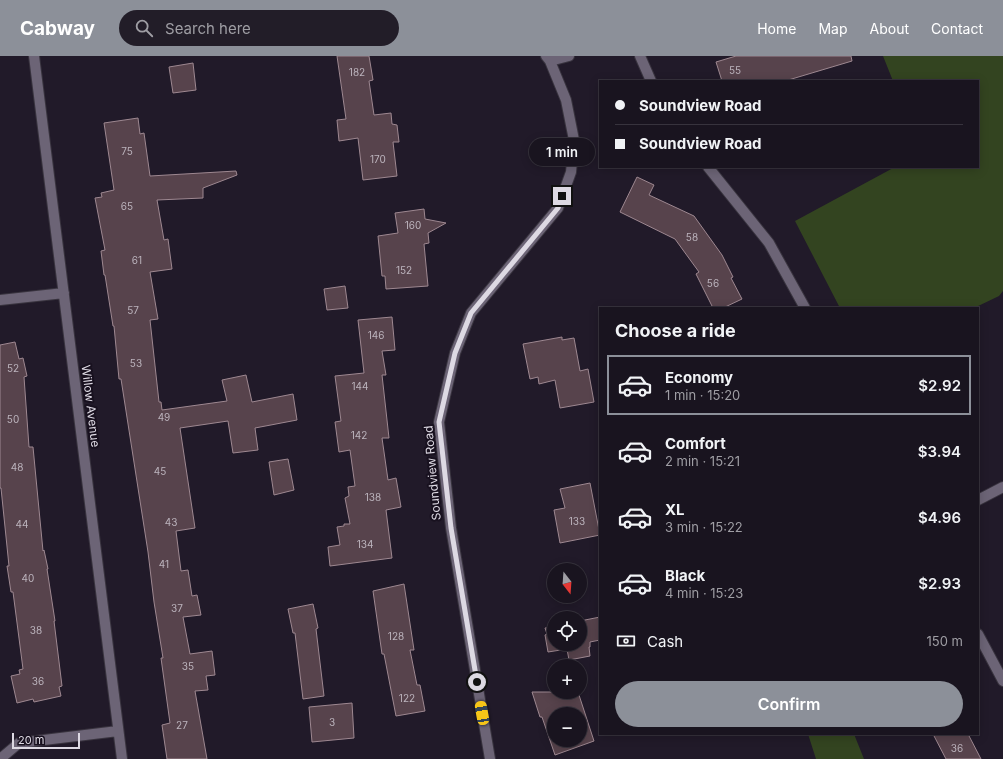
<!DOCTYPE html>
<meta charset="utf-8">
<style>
body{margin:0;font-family:Inter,sans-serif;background:#221d28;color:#f1f3f6;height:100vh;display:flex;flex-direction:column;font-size:15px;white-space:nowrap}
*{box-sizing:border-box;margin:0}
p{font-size:13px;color:#9f9ea4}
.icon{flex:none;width:22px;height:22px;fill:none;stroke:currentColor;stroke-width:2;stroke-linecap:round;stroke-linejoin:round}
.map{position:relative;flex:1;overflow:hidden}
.side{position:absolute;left:599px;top:251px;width:380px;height:428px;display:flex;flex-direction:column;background:#19141f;border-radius:0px;box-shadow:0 2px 10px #0003,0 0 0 1px #37333d}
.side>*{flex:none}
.guide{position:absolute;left:599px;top:24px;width:380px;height:88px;border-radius:0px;box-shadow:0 2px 10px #0003,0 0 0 1px #37333d;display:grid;align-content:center;height:88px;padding:0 16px;background:#19141f}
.needle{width:26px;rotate:163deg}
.buttons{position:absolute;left:547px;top:507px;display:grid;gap:8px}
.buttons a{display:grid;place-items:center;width:40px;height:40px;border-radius:50%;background:#19141f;box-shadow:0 2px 10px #0003,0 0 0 1px #37333d;font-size:20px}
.scale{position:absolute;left:12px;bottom:10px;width:68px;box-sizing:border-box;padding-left:4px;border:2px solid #ddd9e3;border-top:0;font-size:11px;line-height:14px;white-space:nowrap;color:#ddd9e3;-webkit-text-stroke:3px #18111f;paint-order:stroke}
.end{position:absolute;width:18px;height:18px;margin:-9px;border:5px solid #ddd9e3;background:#111;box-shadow:0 0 0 2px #111}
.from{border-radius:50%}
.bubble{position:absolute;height:28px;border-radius:14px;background:#19141f;box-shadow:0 2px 10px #0003,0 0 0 1px #37333d;font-size:13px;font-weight:600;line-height:28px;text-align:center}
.car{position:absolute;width:12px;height:24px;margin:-12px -6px;border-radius:5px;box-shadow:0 0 3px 1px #0007;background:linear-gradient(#f5c518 24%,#345 0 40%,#f5c518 0 76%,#345 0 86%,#f5c518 0)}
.guide b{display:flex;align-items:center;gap:14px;height:38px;font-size:15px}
.guide b+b{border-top:1px solid #37333d}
.guide i{width:10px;height:10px;background:#f1f3f6}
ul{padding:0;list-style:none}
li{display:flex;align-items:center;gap:12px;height:60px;margin:0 8px 6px;padding:0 8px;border:2px solid transparent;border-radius:0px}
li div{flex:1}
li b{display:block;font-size:15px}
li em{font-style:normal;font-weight:600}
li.current{border-color:#8c9099}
li>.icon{width:36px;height:36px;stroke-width:1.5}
h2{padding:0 16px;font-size:18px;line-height:48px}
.pay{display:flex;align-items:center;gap:10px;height:44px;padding:0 16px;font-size:15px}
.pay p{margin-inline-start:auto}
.button{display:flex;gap:8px;margin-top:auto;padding:8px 16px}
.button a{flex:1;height:46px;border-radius:24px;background:#8c9099;color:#fff;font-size:16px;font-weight:600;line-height:46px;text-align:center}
header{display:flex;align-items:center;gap:24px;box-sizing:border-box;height:56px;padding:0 20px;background:#8c9099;color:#fff}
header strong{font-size:19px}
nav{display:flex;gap:22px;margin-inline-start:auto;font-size:14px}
.search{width:280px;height:36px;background:#221d28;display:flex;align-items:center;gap:10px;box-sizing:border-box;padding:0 14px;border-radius:22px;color:#9f9ea4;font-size:15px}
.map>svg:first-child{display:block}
.green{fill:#334420}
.building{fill:#57434c;stroke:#9e8891;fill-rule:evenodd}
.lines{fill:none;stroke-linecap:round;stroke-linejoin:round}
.minor-casing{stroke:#39343f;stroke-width:12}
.minor{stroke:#6c6476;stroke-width:10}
.route{stroke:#ddd9e3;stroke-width:5}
.labels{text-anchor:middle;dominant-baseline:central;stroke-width:4;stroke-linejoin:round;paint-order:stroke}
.number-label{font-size:10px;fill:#bcb4bd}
.street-label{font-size:12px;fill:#ddd9e3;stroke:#18111f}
</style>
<header>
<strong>Cabway</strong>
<div class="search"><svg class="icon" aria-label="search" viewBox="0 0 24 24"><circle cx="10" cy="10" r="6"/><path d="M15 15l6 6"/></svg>Search here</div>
<nav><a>Home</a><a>Map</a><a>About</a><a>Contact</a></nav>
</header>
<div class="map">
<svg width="1003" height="703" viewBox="0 0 1003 703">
<rect width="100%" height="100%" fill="#211a29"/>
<path class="green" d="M883,0H1003V235L999,240L974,252H840L795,165L895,111H978V25H893Z
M808,678H854L864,703H816Z"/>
<path class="building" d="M337,0H369L373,24L369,25L374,59L391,57L392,68L397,69L399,86H393L397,120L363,124L358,82L339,85L337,64L346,63Z
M736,0H851L852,5L785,25H722L716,6Z
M193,7L196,34L173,37L169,11Z
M138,62L140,78L144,77L150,120L236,115L237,119L203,132V142L157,144L164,184L168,183L172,213L150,216L158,263L150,264L159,346H161L162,354L227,345L222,324L246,319L252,346L293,338L297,364L255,372L258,394L233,397L228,365L180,372L195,472L176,475L181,515L188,514L192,540L197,539L201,559L183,561L190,598L212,595L215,619L206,620L208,634L195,635L207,703H167L162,669L170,667L161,602H163L154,546L148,496L121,323H119L114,270H113L105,219H104L101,195L105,194L95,142L102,141L101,137L114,134L104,67Z
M637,121L654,129L649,139L694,160L722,199L733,221L731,222L742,243L723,252H713L696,218L699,216L675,183L620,156Z
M424,153L425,163L446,167L428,177L429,187L424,188L428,230L386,233L385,220H382L378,180L398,177L395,157Z
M345,230L348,252L327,254L324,233Z
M392,261L395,294L382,295L386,319H382L389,382H382L388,424L396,422L401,451L386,454L392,502L330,510L328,491L340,489L337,471L344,470V468H350L345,442L349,440L348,431L355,430L350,394L339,396L335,366L341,365L335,320L364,317L358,264Z
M562,281V284L574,282L580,315L588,313L594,346L560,352L555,324L539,328L538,321L530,323L523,288Z
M15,286L19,303L23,302L27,320L24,321L29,391H33L43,495L44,494L48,513H47L55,565H54L62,630L59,631L61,640L34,646L33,643L17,647L11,620L20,618L19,614L23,613L13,536H11L7,510H9L1,432H0V289Z
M288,403L294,434L274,439L269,406Z
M590,427L600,479L560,487L554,454L565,452L560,433Z
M404,528L414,594H410L417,629H420L425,655L396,660L384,598H382L373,535Z
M313,548L318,572L316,573L324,640L303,643L295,577H293L288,553Z
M600,561V584L590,586V591H589L590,600L569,604L567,593L548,596L545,579L547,578L545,572L554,571V588H580V565Z
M532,636H578L594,685L555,699L542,661H540ZM554,658H580V684H554Z
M352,647L354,682L312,686L309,651Z
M933,678H968L981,703H946Z"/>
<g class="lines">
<defs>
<path id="minor" d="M34,0L122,703
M640,0L651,25
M550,5L569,0
M708,111L769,187L805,252
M0,244L64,237
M978,444L1003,431
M978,578L1003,625
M0,703L19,687L118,675
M490,703L451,472L439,366L455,297L471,257L558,152L571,116L574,84L566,44L550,5L546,0"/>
</defs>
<use href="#minor" class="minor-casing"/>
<use href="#minor" class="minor"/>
</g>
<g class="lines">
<path class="route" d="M477,626L451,472L439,366L455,297L471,257L558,152L562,140"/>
</g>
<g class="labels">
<g class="number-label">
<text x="735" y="14">55</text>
<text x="357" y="16">182</text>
<text x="127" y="95">75</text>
<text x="378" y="103">170</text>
<text x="127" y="150">65</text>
<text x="413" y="169">160</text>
<text x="692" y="181">58</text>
<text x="137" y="204">61</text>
<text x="404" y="214">152</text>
<text x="713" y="227">56</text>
<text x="133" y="254">57</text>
<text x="376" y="279">146</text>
<text x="136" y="307">53</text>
<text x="13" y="312">52</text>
<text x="360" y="330">144</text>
<text x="164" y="361">49</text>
<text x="13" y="363">50</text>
<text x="359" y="379">142</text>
<text x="17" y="411">48</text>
<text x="160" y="415">45</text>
<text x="373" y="441">138</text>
<text x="577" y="465">133</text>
<text x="171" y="466">43</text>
<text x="22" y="468">44</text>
<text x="365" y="488">134</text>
<text x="164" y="508">41</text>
<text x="28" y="522">40</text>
<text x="177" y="552">37</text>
<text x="36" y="574">38</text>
<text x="396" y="580">128</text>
<text x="188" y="610">35</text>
<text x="38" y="625">36</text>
<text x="407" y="642">122</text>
<text x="332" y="666">3</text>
<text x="182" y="669">27</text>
<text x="957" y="692">36</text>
</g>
<g class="street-label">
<text transform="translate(91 350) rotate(83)">Willow Avenue</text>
<text transform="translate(432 417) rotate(-95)">Soundview Road</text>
</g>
</g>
</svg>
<div class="buttons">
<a><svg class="needle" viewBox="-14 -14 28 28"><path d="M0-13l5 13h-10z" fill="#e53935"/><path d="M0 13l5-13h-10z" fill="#9f9ea4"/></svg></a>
<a><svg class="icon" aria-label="locate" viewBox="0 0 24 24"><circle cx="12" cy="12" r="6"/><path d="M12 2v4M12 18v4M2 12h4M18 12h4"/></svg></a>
<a>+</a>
<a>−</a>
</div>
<div class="scale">20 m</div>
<i class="end from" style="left:477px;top:626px"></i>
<i class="end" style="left:562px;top:140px"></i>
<div class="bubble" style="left:529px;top:82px;width:66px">1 min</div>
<i class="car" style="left:482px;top:657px;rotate:350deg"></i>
<div class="guide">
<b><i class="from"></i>Soundview Road</b>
<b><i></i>Soundview Road</b>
</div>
<section class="side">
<h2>Choose a ride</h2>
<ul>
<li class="current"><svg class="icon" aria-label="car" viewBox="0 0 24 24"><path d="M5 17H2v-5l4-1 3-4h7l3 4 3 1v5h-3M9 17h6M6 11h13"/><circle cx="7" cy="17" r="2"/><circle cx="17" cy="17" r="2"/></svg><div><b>Economy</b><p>1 min · 15:20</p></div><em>$2.92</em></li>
<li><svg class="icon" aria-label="car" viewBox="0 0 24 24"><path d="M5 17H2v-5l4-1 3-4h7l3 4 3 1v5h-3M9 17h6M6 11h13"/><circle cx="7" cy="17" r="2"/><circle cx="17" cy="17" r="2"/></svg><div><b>Comfort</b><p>2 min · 15:21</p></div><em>$3.94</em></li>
<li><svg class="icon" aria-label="car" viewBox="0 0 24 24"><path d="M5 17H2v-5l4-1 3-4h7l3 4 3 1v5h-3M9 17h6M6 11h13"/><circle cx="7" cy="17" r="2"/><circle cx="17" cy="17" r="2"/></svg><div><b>XL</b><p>3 min · 15:22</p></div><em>$4.96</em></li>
<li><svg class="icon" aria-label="car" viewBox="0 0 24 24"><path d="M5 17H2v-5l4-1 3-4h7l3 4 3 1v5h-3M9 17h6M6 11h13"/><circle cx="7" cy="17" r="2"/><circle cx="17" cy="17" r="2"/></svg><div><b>Black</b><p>4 min · 15:23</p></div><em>$2.93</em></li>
</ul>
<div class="pay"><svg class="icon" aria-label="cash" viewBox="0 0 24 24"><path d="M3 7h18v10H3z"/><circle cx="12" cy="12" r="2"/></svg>Cash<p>150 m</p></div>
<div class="button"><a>Confirm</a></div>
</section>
</div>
